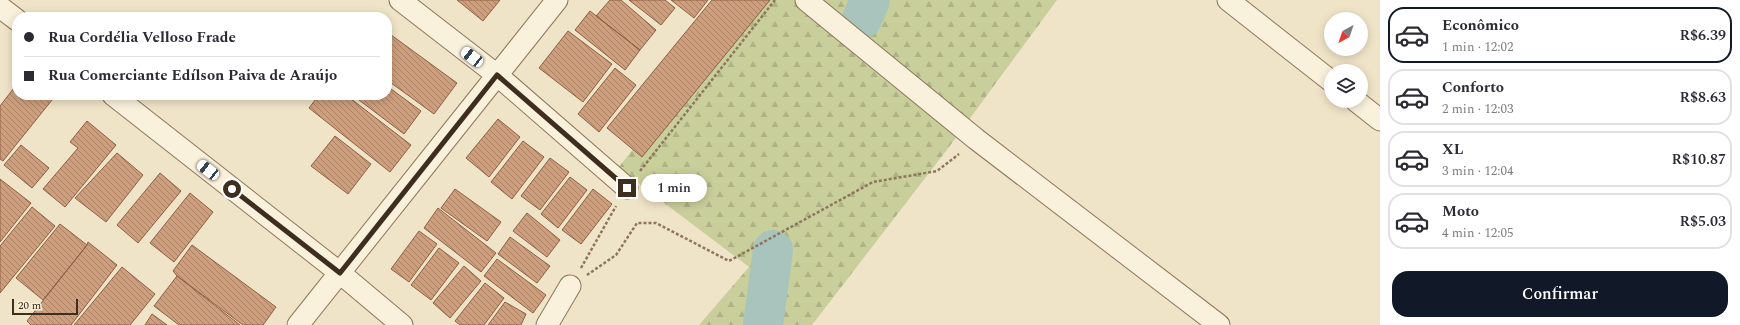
<!DOCTYPE html>
<html lang="pt">
<meta charset="utf-8">
<style>
body{margin:0;font-family:Spectral,serif;background:#f7f7f7;color:#2b2b33;height:100vh;display:flex;flex-direction:column;font-size:15px;white-space:nowrap}
*{box-sizing:border-box;margin:0}
p{font-size:13px;color:#7c7c81}
.icon{flex:none;width:22px;height:22px;fill:none;stroke:currentColor;stroke-width:2;stroke-linecap:round;stroke-linejoin:round}
.map{position:relative;flex:1;overflow:hidden}
.drawer{display:flex;flex-direction:column;background:#fff;width:360px}
.drawer>*{flex:none}
.hud{position:absolute;left:12px;top:12px;width:380px;height:88px;border-radius:16px;box-shadow:0 2px 10px #0003;display:grid;align-content:center;height:88px;padding:0 12px;background:#fff}
.needle{width:26px;rotate:220deg}
.controls{position:absolute;left:1324px;top:12px;display:grid;gap:8px}
.controls a{display:grid;place-items:center;width:44px;height:44px;border-radius:50%;background:#fff;box-shadow:0 2px 10px #0003;font-size:20px}
.scale{position:absolute;left:12px;bottom:10px;width:66px;box-sizing:border-box;padding-left:4px;border:2px solid #3d2e20;border-top:0;font-size:11px;line-height:14px;white-space:nowrap;color:#3d2e20;-webkit-text-stroke:3px #f7eed8;paint-order:stroke}
.end{position:absolute;width:18px;height:18px;margin:-9px;border:5px solid #3d2e20;background:#fff;box-shadow:0 0 0 2px #fff}
.from{border-radius:50%}
.bubble{position:absolute;height:28px;border-radius:14px;background:#fff;box-shadow:0 2px 10px #0003;font-size:13px;font-weight:600;line-height:28px;text-align:center}
.car{position:absolute;width:12px;height:24px;margin:-12px -6px;border-radius:5px;box-shadow:0 0 3px 1px #0007;background:linear-gradient(#fff 24%,#345 0 40%,#fff 0 76%,#345 0 86%,#fff 0)}
.hud b{display:flex;align-items:center;gap:14px;height:38px;font-size:15px}
.hud b+b{border-top:1px solid #e1e1e2}
.hud i{width:10px;height:10px;background:#2b2b33}
ul{padding:7px 0 0;list-style:none}
li{display:flex;align-items:center;gap:12px;height:56px;margin:0 8px 6px;padding:0 4px;border:2px solid #e1e1e2;border-radius:16px}
li div{flex:1}
li b{display:block;font-size:15px}
li em{font-style:normal;font-weight:600}
li.on{border-color:#111827}
li>.icon{width:36px;height:36px;stroke-width:1.5}
.action{display:flex;gap:8px;margin-top:auto;padding:8px 12px}
.action a{flex:1;height:46px;border-radius:16px;background:#111827;color:#fff;font-size:16px;font-weight:600;line-height:46px;text-align:center}
main{display:flex;flex:1;min-height:0}
.map>svg:first-child{display:block}
.forest{fill:url(#forest-firs)}
.lines{fill:none;stroke-linecap:round;stroke-linejoin:round}
.river{stroke:#a9c4bc;stroke-width:40}
.building{fill:url(#building-back-hatch);stroke:#8d5f41}
.street-casing{stroke:#8d765c;stroke-width:23}
.path{stroke:#8d765c;stroke-width:2.5;stroke-dasharray:3 2;stroke-linecap:butt}
.street{stroke:#faf1dc;stroke-width:21}
.route{stroke:#3d2e20;stroke-width:5}
</style>
<main>
<div class="map">
<svg width="1380" height="325" viewBox="0 0 1380 325">
<defs>
<pattern id="forest-firs" width="22" height="20" patternUnits="userSpaceOnUse"><rect width="22" height="20" fill="#c9cf9b"/><path d="M5 1l3.5 6h-7zM16 11l3.5 6h-7z" fill="#aeb285"/></pattern>
<pattern id="building-back-hatch" width="6" height="6" patternUnits="userSpaceOnUse"><rect width="6" height="6" fill="#cf9f7d"/><path d="M-1 5l2 2M0 0l6 6M5-1l2 2" fill="none" stroke="#a98266"/></pattern>
</defs>
<rect width="100%" height="100%" fill="#f0e4c8"/>
<path class="forest" d="M753,0H1057L946,151L812,325H699L749,267L618,168Z"/>
<g class="lines">
<path class="river" d="M862,19L870,0
M763,325L773,250"/>
</g>
<path class="building" d="M457,0H500L483,21Z
M610,0H621L656,30L640,50L596,16Z
M629,0H665L675,8L661,25Z
M671,0H708L694,18Z
M712,0H770L642,157L607,128Z
M590,11L640,50L625,70L575,30Z
M568,31L612,64L583,102L539,68Z
M387,32L457,83L434,114L387,80Z
M615,68L636,85L599,132L578,114Z
M17,84V95H56L3,161L0,159V106Z
M387,86L421,111L404,134L359,100L362,95H387Z
M319,95H346L411,145L390,172L309,108Z
M498,119L520,137L489,177L466,158Z
M87,121L116,145L65,207L43,189L78,148L70,142Z
M335,136L371,164L348,194L311,166Z
M523,141L544,157L512,199L491,182Z
M21,145L49,168L32,188L4,165Z
M117,153L143,175L106,222L75,198Z
M550,158L569,172L540,210L521,196Z
M160,173L181,191L138,243L117,225Z
M570,177L587,190L558,228L541,214Z
M0,179L31,203L0,242Z
M455,189L501,222L487,241L441,208Z
M593,189L612,204L581,244L562,230Z
M190,193L213,212L174,262L150,243Z
M32,207L55,226L0,293V246Z
M438,208L496,253L481,272L424,228Z
M527,213L560,240L547,257L513,231Z
M60,224L87,245L43,300L16,278Z
M419,231L437,244L409,282L391,269Z
M510,237L550,266L537,283L498,254Z
M88,242L117,265L71,325H31L27,321L87,245Z
M192,245L276,307L263,325H243L177,276L173,271Z
M439,248L459,263L431,300L411,285Z
M497,259L546,295L533,313L484,276Z
M464,266L481,281L450,318L433,303Z
M122,267L155,294L130,325H74Z
M177,276L240,325H179L154,306Z
M485,283L504,298L484,325H460L455,321Z
M505,302L526,314L521,325H488Z
M152,314L167,325H145Z"/>
<g class="lines">
<defs>
<path id="street" d="M400,0L497,75L627,188
M806,0L976,139L1219,325
M1228,0L1331,81
M0,7L17,20
M113,95L340,273L402,325
M1356,101L1380,120
M298,325L557,0
M547,325L570,286"/>
</defs>
<use href="#street" class="street-casing"/>
<path class="path" d="M640,171L775,0
M581,268L616,206
M587,275L616,255L637,223H656L729,261L873,182L937,171L959,154"/>
<use href="#street" class="street"/>
</g>
<g class="lines">
<path class="route" d="M232,189L340,273L497,75L627,188"/>
</g>
</svg>
<div class="controls">
<a><svg class="needle" viewBox="-14 -14 28 28"><path d="M0-13l5 13h-10z" fill="#e53935"/><path d="M0 13l5-13h-10z" fill="#7c7c81"/></svg></a>
<a><svg class="icon" aria-label="layers" viewBox="0 0 24 24"><path d="M12 4l9 5-9 5-9-5zM3 14l9 5 9-5"/></svg></a>
</div>
<div class="scale">20 m</div>
<i class="end from" style="left:232px;top:189px"></i>
<i class="end" style="left:627px;top:188px"></i>
<div class="bubble" style="left:641px;top:174px;width:66px">1 min</div>
<i class="car" style="left:472px;top:57px;rotate:308deg"></i>
<i class="car" style="left:208px;top:170px;rotate:308deg"></i>
<div class="hud">
<b><i class="from"></i>Rua Cordélia Velloso Frade</b>
<b><i></i>Rua Comerciante Edílson Paiva de Araújo</b>
</div>
</div>
<section class="drawer">
<ul>
<li class="on"><svg class="icon" aria-label="car" viewBox="0 0 24 24"><path d="M5 17H2v-5l4-1 3-4h7l3 4 3 1v5h-3M9 17h6M6 11h13"/><circle cx="7" cy="17" r="2"/><circle cx="17" cy="17" r="2"/></svg><div><b>Econômico</b><p>1 min · 12:02</p></div><em>R$6.39</em></li>
<li><svg class="icon" aria-label="car" viewBox="0 0 24 24"><path d="M5 17H2v-5l4-1 3-4h7l3 4 3 1v5h-3M9 17h6M6 11h13"/><circle cx="7" cy="17" r="2"/><circle cx="17" cy="17" r="2"/></svg><div><b>Conforto</b><p>2 min · 12:03</p></div><em>R$8.63</em></li>
<li><svg class="icon" aria-label="car" viewBox="0 0 24 24"><path d="M5 17H2v-5l4-1 3-4h7l3 4 3 1v5h-3M9 17h6M6 11h13"/><circle cx="7" cy="17" r="2"/><circle cx="17" cy="17" r="2"/></svg><div><b>XL</b><p>3 min · 12:04</p></div><em>R$10.87</em></li>
<li><svg class="icon" aria-label="car" viewBox="0 0 24 24"><path d="M5 17H2v-5l4-1 3-4h7l3 4 3 1v5h-3M9 17h6M6 11h13"/><circle cx="7" cy="17" r="2"/><circle cx="17" cy="17" r="2"/></svg><div><b>Moto</b><p>4 min · 12:05</p></div><em>R$5.03</em></li>
</ul>
<div class="action"><a>Confirmar</a></div>
</section>
</main>
